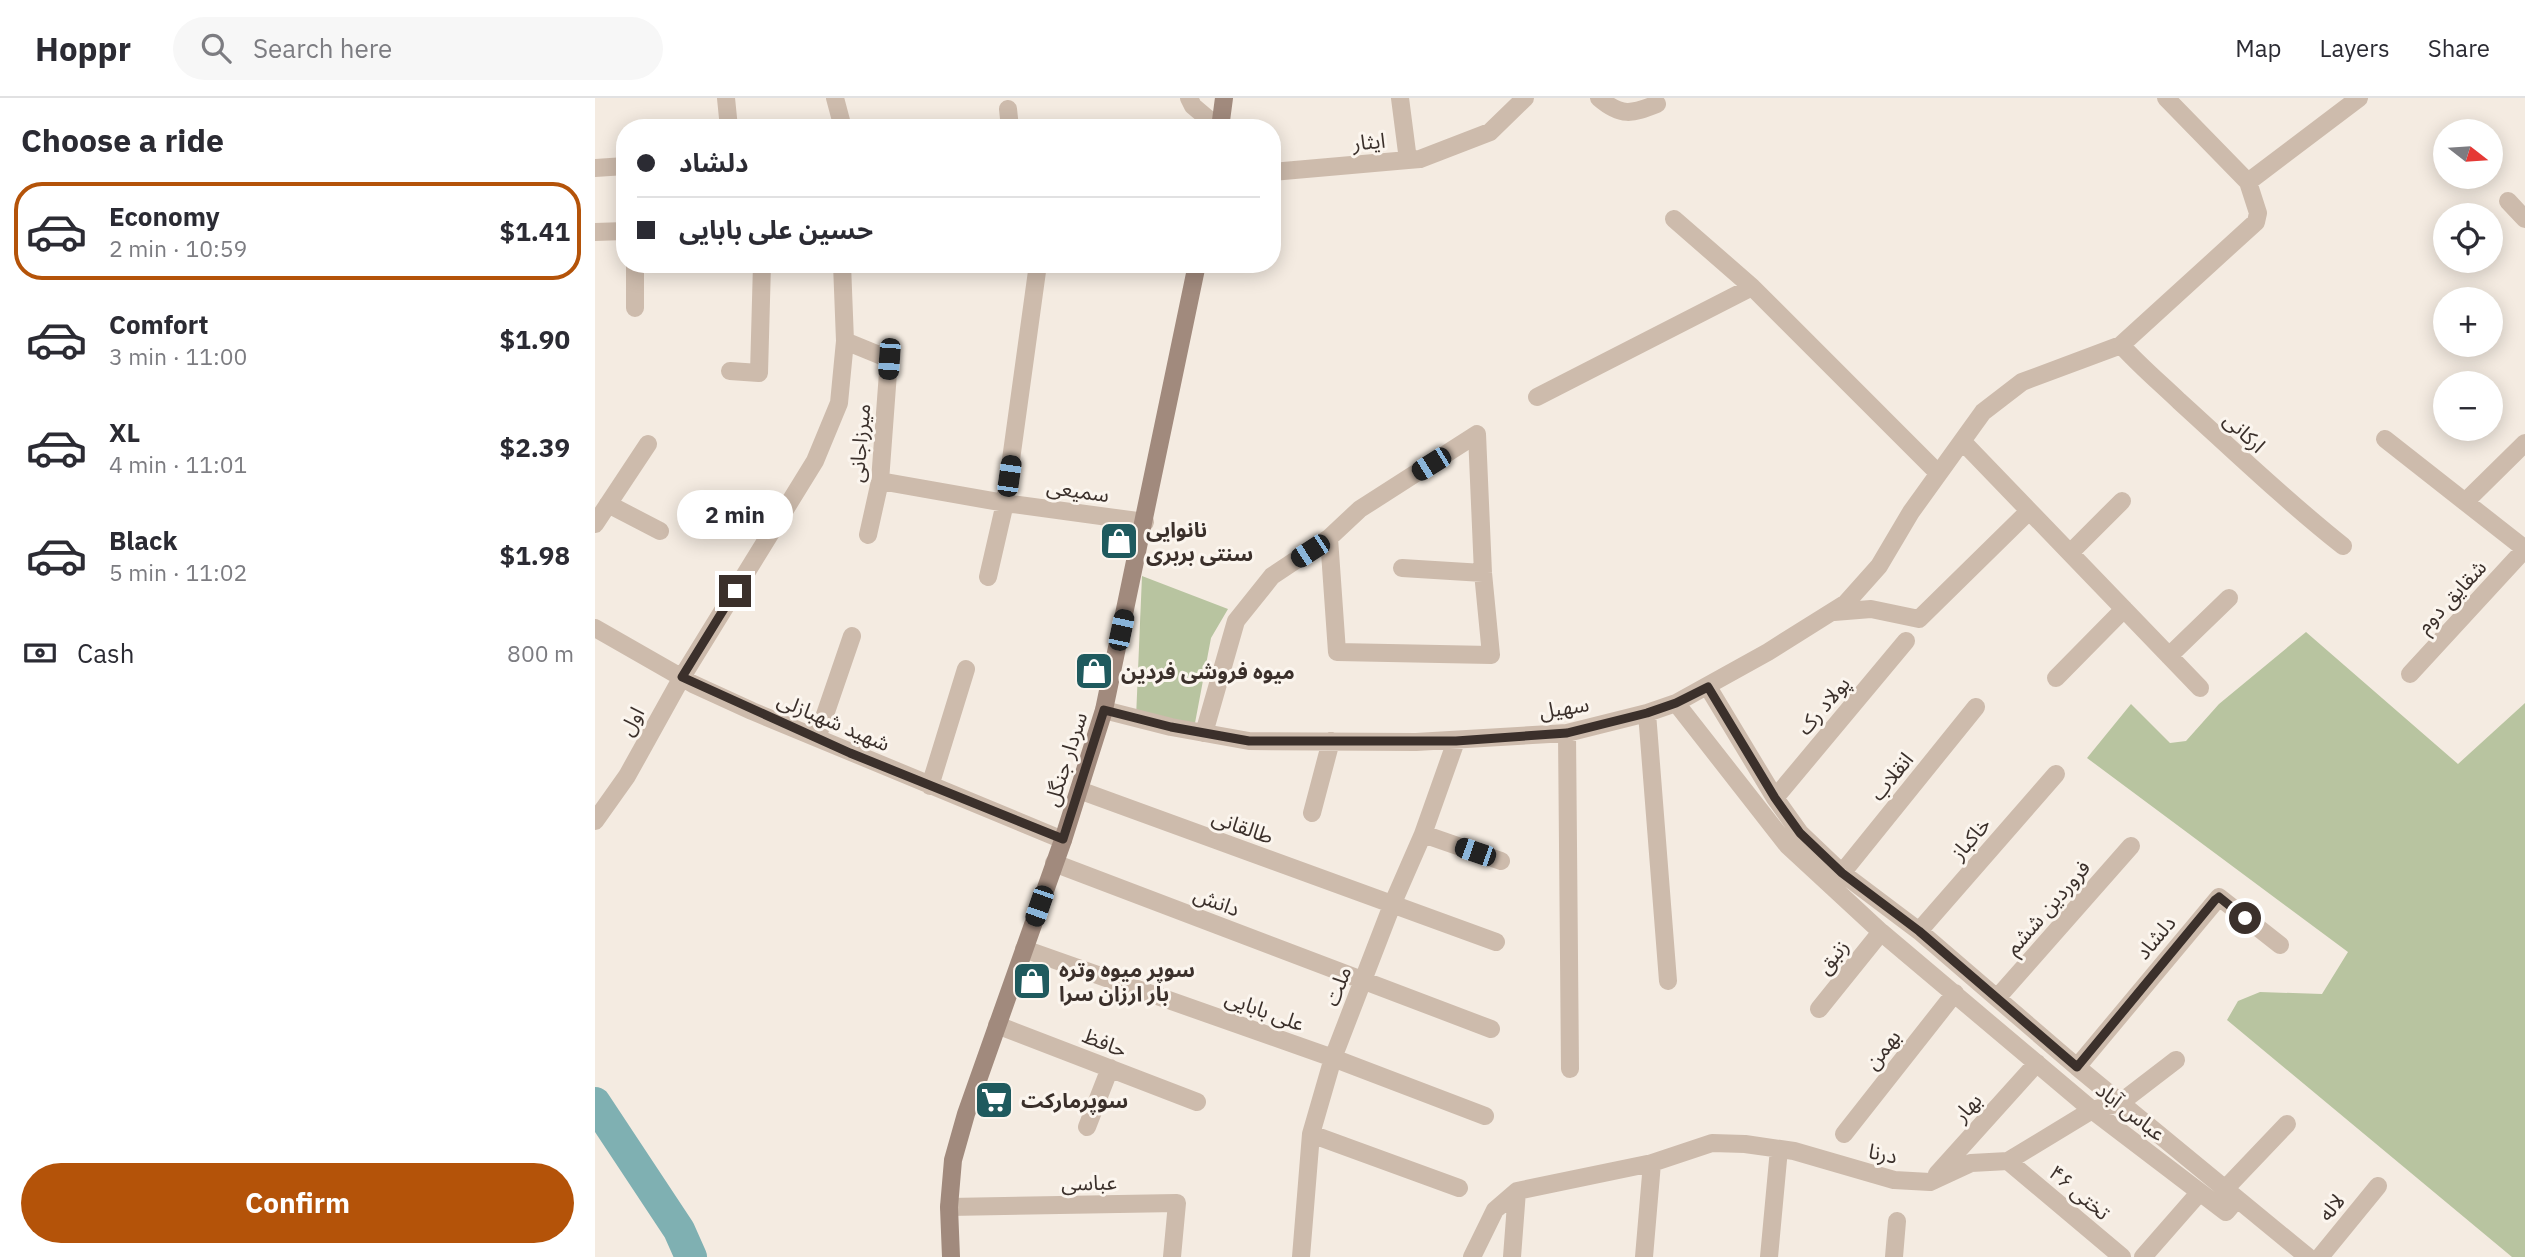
<!DOCTYPE html>
<meta charset="utf-8">
<style>
body{margin:0;font-family:"IBM Plex Sans","Noto Sans Arabic",sans-serif;background:#f7f7f7;color:#2b2b33;height:100vh;display:flex;flex-direction:column;font-size:26px;white-space:nowrap}
*{box-sizing:border-box;margin:0}
p{font-size:23px;color:#7c7c81}
.icon{flex:none;width:38px;height:38px;fill:none;stroke:currentColor;stroke-width:2;stroke-linecap:round;stroke-linejoin:round}
.map{position:relative;flex:1;overflow:hidden}
.side{display:flex;flex-direction:column;background:#fff;width:595px}
.side>*{flex:none}
.hud{position:absolute;left:21px;top:21px;width:665px;height:154px;border-radius:28px;box-shadow:0 4px 18px #0003;display:grid;align-content:center;height:154px;padding:0 21px;background:#fff}
.needle{width:46px;rotate:107deg}
.buttons{position:absolute;left:1838px;top:21px;display:grid;gap:14px}
.buttons a{display:grid;place-items:center;width:70px;height:70px;border-radius:50%;background:#fff;box-shadow:0 4px 18px #0003;font-size:35px}
.end{position:absolute;width:32px;height:32px;margin:-16px;border:9px solid #3b302b;background:#fff;box-shadow:0 0 0 4px #fff}
.from{border-radius:50%}
.bubble{position:absolute;height:49px;border-radius:24px;background:#fff;box-shadow:0 4px 18px #0003;font-size:23px;font-weight:700;line-height:49px;text-align:center}
.car{position:absolute;width:21px;height:42px;margin:-21px -10px;border-radius:9px;box-shadow:0 0 5px 2px #0007;background:linear-gradient(#222 24%,#8ab4d8 0 40%,#222 0 76%,#8ab4d8 0 86%,#222 0)}
.hud b{display:flex;align-items:center;gap:24px;height:66px;font-size:26px}
.hud b+b{border-top:2px solid #e1e1e2}
.hud i{width:18px;height:18px;background:#2b2b33}
ul{padding:0;list-style:none}
li{display:flex;align-items:center;gap:21px;height:98px;margin:0 14px 10px;padding:0 7px;border:4px solid transparent;border-radius:28px}
li div{flex:1}
li b{display:block;font-size:26px}
li em{font-style:normal;font-weight:700}
li.selected{border-color:#b45309}
li>.icon{width:63px;height:63px;stroke-width:1.5}
h2{padding:0 21px;font-size:32px;line-height:84px}
.pay{display:flex;align-items:center;gap:18px;height:77px;padding:0 21px;font-size:26px}
.pay p{margin-inline-start:auto}
.cta{display:flex;gap:14px;margin-top:auto;padding:14px 21px}
.cta a{flex:1;height:80px;border-radius:42px;background:#b45309;color:#fff;font-size:28px;font-weight:700;line-height:80px;text-align:center}
header{display:flex;align-items:center;gap:42px;box-sizing:border-box;height:98px;padding:0 35px;background:#fff;border-bottom:2px solid #e1e1e2}
header strong{font-size:33px}
nav{display:flex;gap:38px;margin-inline-start:auto;font-size:24px}
.search{width:490px;height:63px;background:#f7f7f7;display:flex;align-items:center;gap:18px;box-sizing:border-box;padding:0 24px;border-radius:38px;color:#7c7c81;font-size:26px}
main{display:flex;flex:1;min-height:0}
.map>svg:first-child{display:block}
.green{fill:#b8c4a0}
.lines{fill:none;stroke-linecap:round;stroke-linejoin:round}
.river{stroke:#7fb0b2;stroke-width:32}
.street{stroke:#cdbbac;stroke-width:18}
.secondary{stroke:#a18a7d;stroke-width:18}
.route{stroke:#3b302b;stroke-width:9}
.labels{text-anchor:middle;dominant-baseline:central;stroke-width:6;stroke-linejoin:round;paint-order:stroke}
.street-label{font-size:21px;fill:#3b302b;stroke:#fbf5ee}
.poi-label{font-size:21px;font-weight:bold;fill:#3b302b;stroke:#fbf5ee;text-anchor:start}
</style>
<header>
<strong>Hoppr</strong>
<div class="search"><svg class="icon" aria-label="search" viewBox="0 0 24 24"><circle cx="10" cy="10" r="6"/><path d="M15 15l6 6"/></svg>Search here</div>
<nav><a>Map</a><a>Layers</a><a>Share</a></nav>
</header>
<main>
<section class="side">
<h2>Choose a ride</h2>
<ul>
<li class="selected"><svg class="icon" aria-label="car" viewBox="0 0 24 24"><path d="M5 17H2v-5l4-1 3-4h7l3 4 3 1v5h-3M9 17h6M6 11h13"/><circle cx="7" cy="17" r="2"/><circle cx="17" cy="17" r="2"/></svg><div><b>Economy</b><p>2 min · 10:59</p></div><em>$1.41</em></li>
<li><svg class="icon" aria-label="car" viewBox="0 0 24 24"><path d="M5 17H2v-5l4-1 3-4h7l3 4 3 1v5h-3M9 17h6M6 11h13"/><circle cx="7" cy="17" r="2"/><circle cx="17" cy="17" r="2"/></svg><div><b>Comfort</b><p>3 min · 11:00</p></div><em>$1.90</em></li>
<li><svg class="icon" aria-label="car" viewBox="0 0 24 24"><path d="M5 17H2v-5l4-1 3-4h7l3 4 3 1v5h-3M9 17h6M6 11h13"/><circle cx="7" cy="17" r="2"/><circle cx="17" cy="17" r="2"/></svg><div><b>XL</b><p>4 min · 11:01</p></div><em>$2.39</em></li>
<li><svg class="icon" aria-label="car" viewBox="0 0 24 24"><path d="M5 17H2v-5l4-1 3-4h7l3 4 3 1v5h-3M9 17h6M6 11h13"/><circle cx="7" cy="17" r="2"/><circle cx="17" cy="17" r="2"/></svg><div><b>Black</b><p>5 min · 11:02</p></div><em>$1.98</em></li>
</ul>
<div class="pay"><svg class="icon" aria-label="cash" viewBox="0 0 24 24"><path d="M3 7h18v10H3z"/><circle cx="12" cy="12" r="2"/></svg>Cash<p>800 m</p></div>
<div class="cta"><a>Confirm</a></div>
</section>
<div class="map">
<svg width="1930" height="1159" viewBox="0 0 1930 1159">
<rect width="100%" height="100%" fill="#f4ebe1"/>
<path class="green" d="M547,478L633,511L616,540L600,625L541,620Z
M1711,534L1863,666L1930,605V1159H1917L1632,922L1643,903L1665,894L1727,896L1753,854L1492,660L1536,606L1575,645L1591,643L1624,606Z"/>
<g class="lines">
<path class="river" d="M0,1005L84,1132L96,1159"/>
<path class="street" d="M131,0L134,30
M240,0L248,30
M594,0L598,8L624,30
M1004,0C1026,19 1037,16 1062,6
M1571,0L1653,84
M413,11L415,30
M813,62L825,61L895,34L930,0
M0,70L30,68
M677,74L813,62L805,0
M1913,103L1930,121
M1079,121L1157,189L1343,375
M0,134L30,133
M40,210V166
M250,243L294,261L285,383L273,437
M1526,247C1544,267 1564,284 1584,303C1638,352 1690,402 1748,448
M135,273L164,275L167,166
M942,299L1157,189
M1790,341L1930,451
M1367,343L1605,590
M285,383L410,405L550,424
M1870,404L1930,345
M13,406L65,433
M0,426L53,346
M1475,455L1527,403
M807,470L888,475
M393,479L410,405L443,166
M1239,514L1276,511L1324,521L1434,413
M0,530L98,586L157,613L468,742
M1574,558L1634,500
M1815,576L1930,451
M1461,580L1529,511
M1113,589L1180,700L1205,735L1247,775L1324,833L1482,969L1713,1159
M1081,605L1193,748L1286,834L1497,1012L1631,1114L1642,1101
M509,612L576,629L654,643L821,644L972,635L1052,615L1081,605L1173,554L1251,505L1284,468L1316,414L1388,314L1427,284L1526,247L1661,124L1663,115L1653,84L1764,0
M1052,615L1073,883
M609,635L641,523L677,478L734,440L765,411L882,336L888,475L896,557L742,554L734,440
M972,635L975,971
M222,640L257,538
M335,688L371,571
M484,692L901,844
M1180,700L1311,543
M717,715L736,643
M0,723L32,678L87,579L220,363L244,305L250,243L247,166
M828,736L906,763
M459,765L896,931
M1247,775L1381,609
M1324,833L1461,676
M429,851L738,960L890,1018
M1402,900L1536,748
M1224,911L1286,834
M402,927L602,1004
M1482,969L1624,799L1685,847
M492,1029L515,970
M716,1036L864,1090
M1249,1036L1360,895
M1413,1063L1527,1159
M1342,1076L1442,965
M1631,1090L1692,1026
M354,1109L582,1105L577,1159
M706,1159L716,1036L738,960L797,807L828,736L861,643
M877,1159L900,1112L922,1093L1057,1065L1117,1045L1150,1046L1199,1053L1299,1082L1335,1084L1376,1065L1413,1063L1497,1012L1525,1005L1581,962
M917,1159L922,1093
M1049,1159L1057,1065
M1174,1159L1184,1051
M1299,1159L1302,1123
M1548,1159L1604,1095
M1725,1159L1783,1088"/>
<path class="secondary" d="M625,30L629,0
M356,1159L354,1109L358,1062L371,1016L468,742L509,612L602,166"/>
</g>
<g class="lines">
<path class="route" d="M140,493L87,579L255,655L468,741L509,612L576,629L654,643H861L972,635L1052,615L1081,605L1113,589L1180,700L1205,735L1247,775L1324,833L1482,969L1620,802L1624,799L1650,820"/>
</g>
<defs>
<symbol id="shop-square" viewBox="-11 -11 22 22"><rect x="-9" y="-9" width="18" height="18" rx="4" fill="#1f5a5e" stroke="#fbf5ee"/><path d="M-5-2.5h2.3a2.7 3.5 0 0 1 5.4 0H5L5.5 6h-11ZM-1.5-2.5h3a1.5 2.3 0 0 0-3 0Z" fill="#fff"/></symbol>
<symbol id="supermarket-square" viewBox="-11 -11 22 22"><rect x="-9" y="-9" width="18" height="18" rx="4" fill="#1f5a5e" stroke="#fbf5ee"/><path d="M-6-5.5h2.5l.6 2H6L4.5 2H-2.5L-4.4-4H-6ZM-1.5 3.2a1.3 1.3 0 1 0 .1 0ZM3 3.2a1.3 1.3 0 1 0 .1 0Z" fill="#fff"/></symbol>
</defs>
<g fill-rule="evenodd">
<use href="#shop-square" x="502" y="421" width="44" height="44"/>
<use href="#shop-square" x="477" y="551" width="44" height="44"/>
<use href="#shop-square" x="415" y="861" width="44" height="44"/>
<use href="#supermarket-square" x="377" y="980" width="44" height="44"/>
</g>
<g class="labels">
<g class="street-label">
<text transform="translate(774 43) rotate(-5)">ایثار</text>
<text transform="translate(1650 334) rotate(43)">ارکانی</text>
<text transform="translate(264 345) rotate(-85)">میرزاجانی</text>
<text transform="translate(483 392) rotate(8)">سمیعی</text>
<text transform="translate(1856 498) rotate(-47)">شقایق دوم</text>
<text transform="translate(1228 607) rotate(-50)">پولاد رک</text>
<text transform="translate(969 609) rotate(-9)">سهیل</text>
<text transform="translate(36 623) rotate(-61)">اول</text>
<text transform="translate(239 623) rotate(23)">شهید شهبازلی</text>
<text transform="translate(470 661) rotate(-72)">سردار جنگل</text>
<text transform="translate(1296 678) rotate(-51)">انقلاب</text>
<text transform="translate(648 728) rotate(20)">طالقانی</text>
<text transform="translate(1375 740) rotate(-49)">خاکباز</text>
<text transform="translate(622 803) rotate(21)">دانش</text>
<text transform="translate(1452 809) rotate(-49)">فروردین ششم</text>
<text transform="translate(1560 839) rotate(-50)">دلشاد</text>
<text transform="translate(1237 858) rotate(-51)">زنبق</text>
<text transform="translate(742 888) rotate(-69)">ملت</text>
<text transform="translate(670 912) rotate(20)">علی بابایی</text>
<text transform="translate(510 944) rotate(21)">حافظ</text>
<text transform="translate(1287 951) rotate(-52)">بهمن</text>
<text transform="translate(1372 1009) rotate(-48)">بهار</text>
<text transform="translate(1536 1013) rotate(38)">عباس آباد</text>
<text transform="translate(1288 1055) rotate(12)">درنا</text>
<text transform="translate(494 1084) rotate(-1)">عباسی</text>
<text transform="translate(1485 1094) rotate(40)">تختی ۴۶</text>
<text transform="translate(1736 1109) rotate(-51)">لاله</text>
</g>
<g class="poi-label">
<text x="551" y="431">نانوایی<tspan x="551" dy="24">سنتی بربری</tspan></text>
<text x="526" y="573">میوه فروشی فردین</text>
<text x="464" y="871">سوپر میوه وتره<tspan x="464" dy="24">بار ارزان سرا</tspan></text>
<text x="426" y="1002">سوپرمارکت</text>
</g>
</g>
</svg>
<div class="buttons">
<a><svg class="needle" viewBox="-14 -14 28 28"><path d="M0-13l5 13h-10z" fill="#e53935"/><path d="M0 13l5-13h-10z" fill="#7c7c81"/></svg></a>
<a><svg class="icon" aria-label="locate" viewBox="0 0 24 24"><circle cx="12" cy="12" r="6"/><path d="M12 2v4M12 18v4M2 12h4M18 12h4"/></svg></a>
<a>+</a>
<a>−</a>
</div>
<i class="end from" style="left:1650px;top:820px"></i>
<i class="end" style="left:140px;top:493px"></i>
<div class="bubble" style="left:82px;top:392px;width:116px">2 min</div>
<i class="car" style="left:294px;top:261px;rotate:184deg"></i>
<i class="car" style="left:836px;top:366px;rotate:238deg"></i>
<i class="car" style="left:414px;top:378px;rotate:8deg"></i>
<i class="car" style="left:715px;top:453px;rotate:237deg"></i>
<i class="car" style="left:526px;top:532px;rotate:12deg"></i>
<i class="car" style="left:880px;top:754px;rotate:289deg"></i>
<i class="car" style="left:444px;top:808px;rotate:199deg"></i>
<div class="hud">
<b><i class="from"></i>دلشاد</b>
<b><i></i>حسین علی بابایی</b>
</div>
</div>
</main>
